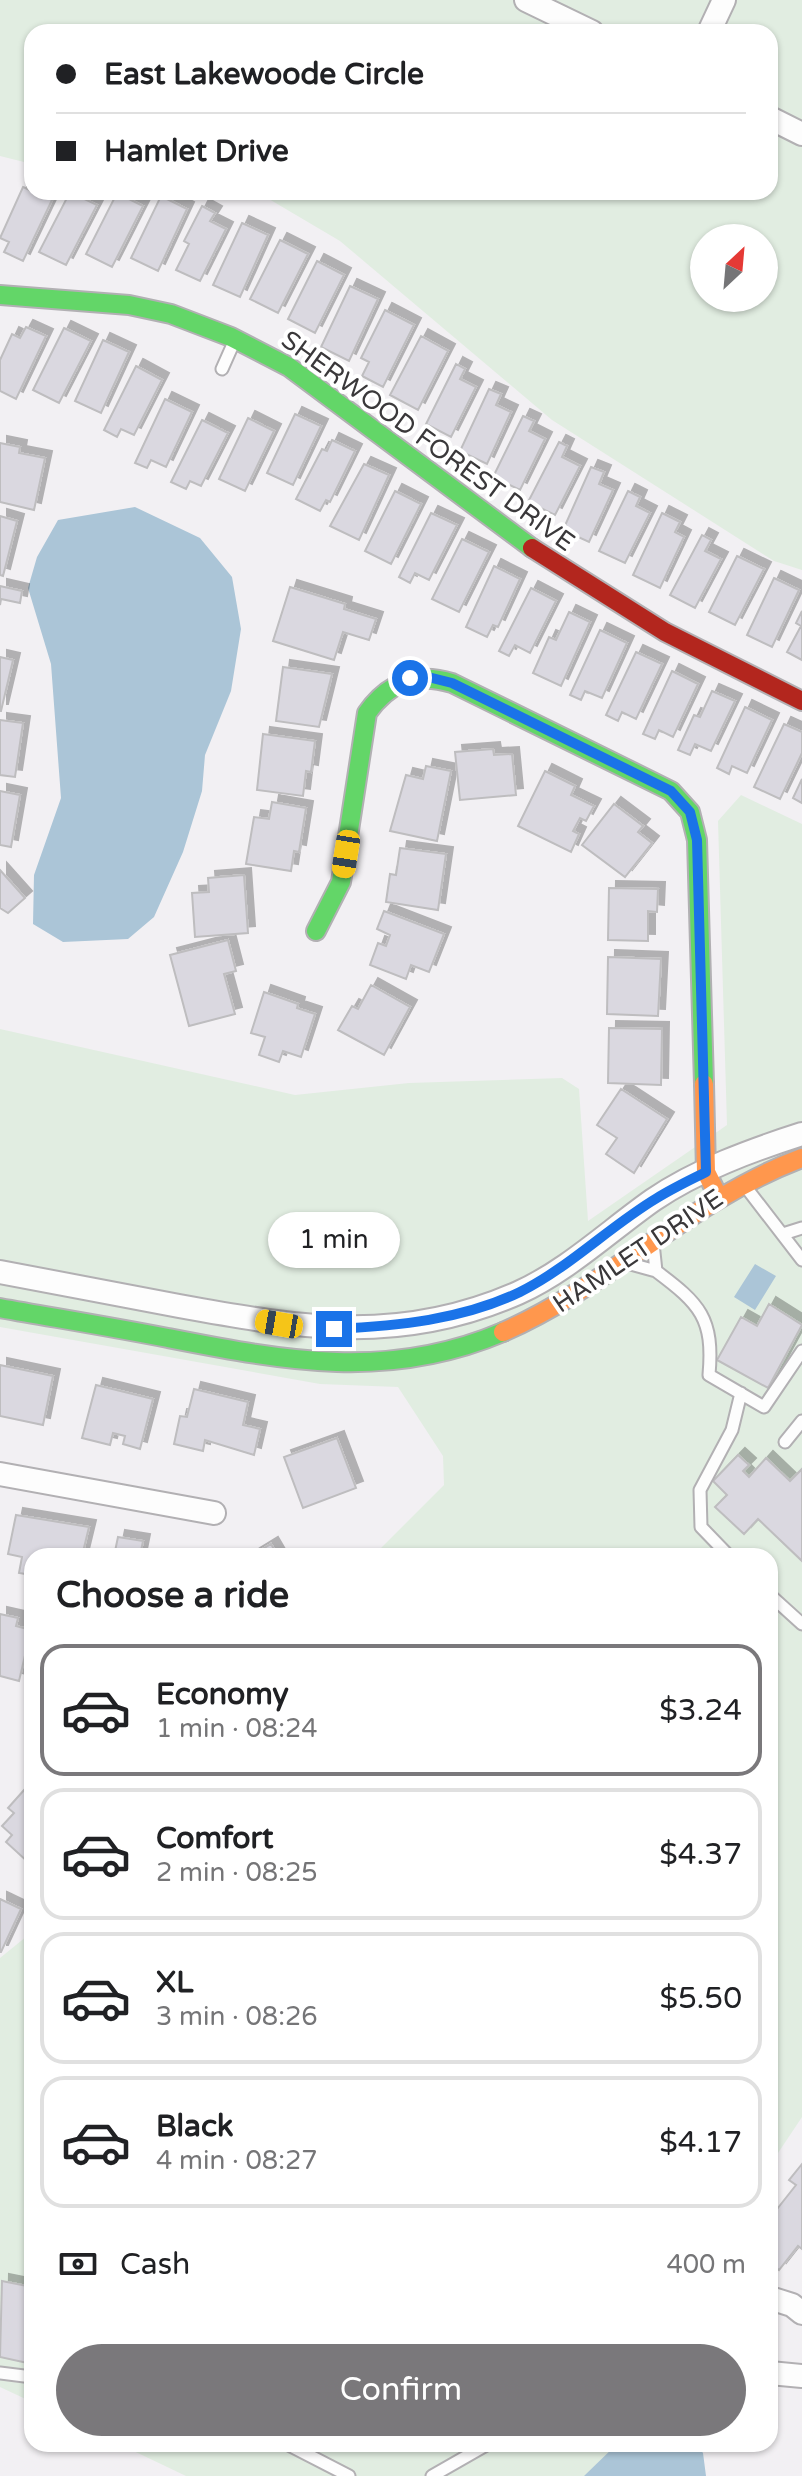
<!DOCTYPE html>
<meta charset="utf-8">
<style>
body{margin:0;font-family:"Varela Round",sans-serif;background:#f6f6f6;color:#202124;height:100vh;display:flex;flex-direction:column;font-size:30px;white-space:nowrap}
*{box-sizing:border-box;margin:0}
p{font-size:26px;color:#757577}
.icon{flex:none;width:44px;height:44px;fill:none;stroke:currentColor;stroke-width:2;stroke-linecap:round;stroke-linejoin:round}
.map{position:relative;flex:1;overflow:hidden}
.drawer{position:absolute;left:24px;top:1548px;width:754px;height:904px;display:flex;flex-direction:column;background:#fff;border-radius:24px;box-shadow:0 2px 6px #0004}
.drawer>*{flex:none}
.guide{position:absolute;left:24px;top:24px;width:754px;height:176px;border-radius:24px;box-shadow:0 2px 6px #0004;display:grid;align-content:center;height:176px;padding:0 32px;background:#fff}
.needle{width:52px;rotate:26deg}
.fabs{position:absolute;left:690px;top:224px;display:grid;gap:16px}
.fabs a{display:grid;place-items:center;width:88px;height:88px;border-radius:50%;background:#fff;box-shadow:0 2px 6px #0004;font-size:40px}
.end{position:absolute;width:36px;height:36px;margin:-18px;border:10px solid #1a73e8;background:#fff;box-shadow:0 0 0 4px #fff}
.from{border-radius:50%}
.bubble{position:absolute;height:56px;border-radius:28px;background:#fff;box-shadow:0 2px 6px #0004;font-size:26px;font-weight:600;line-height:56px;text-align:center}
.car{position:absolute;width:24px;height:48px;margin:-24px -12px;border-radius:10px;box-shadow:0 0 6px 2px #0007;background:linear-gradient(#f5c518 24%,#345 0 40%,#f5c518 0 76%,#345 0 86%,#f5c518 0)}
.guide b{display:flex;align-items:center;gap:28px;height:76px;font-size:30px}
.guide b+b{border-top:2px solid #e0e0e0}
.guide i{width:20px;height:20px;background:#202124}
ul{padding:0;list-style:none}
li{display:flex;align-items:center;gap:24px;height:132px;margin:0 16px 12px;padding:0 16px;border:4px solid #e0e0e0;border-radius:24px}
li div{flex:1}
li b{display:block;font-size:30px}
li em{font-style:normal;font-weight:600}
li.active{border-color:#7a787b}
li>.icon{width:72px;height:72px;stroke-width:1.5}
h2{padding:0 32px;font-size:36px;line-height:96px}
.pay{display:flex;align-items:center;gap:20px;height:88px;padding:0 32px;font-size:30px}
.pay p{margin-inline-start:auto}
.primary-button{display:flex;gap:16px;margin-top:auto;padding:16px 32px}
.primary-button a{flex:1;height:92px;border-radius:48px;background:#7a787b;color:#fff;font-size:32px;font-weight:600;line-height:92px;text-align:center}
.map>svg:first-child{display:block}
.green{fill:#e1ede1;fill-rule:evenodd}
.water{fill:#abc5d7}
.building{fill:#dad8e0;stroke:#bebdbf;stroke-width:2;filter:url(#shadow)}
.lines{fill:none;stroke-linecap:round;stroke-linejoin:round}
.lane-casing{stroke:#b2b0b3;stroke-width:15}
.street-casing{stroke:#b2b0b3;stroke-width:26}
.fast-casing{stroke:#b2b0b3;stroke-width:22}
.slow-casing{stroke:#b2b0b3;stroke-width:22}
.jam-casing{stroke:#b2b0b3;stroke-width:22}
.lane{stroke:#fdfdfd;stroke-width:11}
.street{stroke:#fdfdfd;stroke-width:22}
.fast{stroke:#63d668;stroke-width:18}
.slow{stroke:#ff974d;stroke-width:18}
.jam{stroke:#b3261e;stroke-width:18}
.route{stroke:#1a73e8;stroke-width:10}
.labels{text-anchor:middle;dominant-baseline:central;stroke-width:8;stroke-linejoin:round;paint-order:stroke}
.street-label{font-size:26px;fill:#3a383a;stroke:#fff}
</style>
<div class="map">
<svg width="802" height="2476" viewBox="0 0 802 2476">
<defs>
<filter id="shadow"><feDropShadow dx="7" dy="-7" stdDeviation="0" flood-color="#0004"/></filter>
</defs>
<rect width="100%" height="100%" fill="#f2f0f3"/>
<path class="green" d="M0,0H802V570L774,561L552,420L340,241L257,192H770V32H32V164L0,156ZM704,238H764V298H704Z
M741,795L802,824V2117L770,2165V1556H373L444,1485L443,1456L398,1387L320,1384L0,1327V1029L295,1095L409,1083L562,1078L579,1089L588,1221L727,1125L718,821Z
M32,1932V2402L0,2387V1958Z
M119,2444H692L702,2476H186Z"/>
<path class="water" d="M135,507L200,538L232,577L241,629L231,691L205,755L202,791L183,852L154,917L128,939L63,942L33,924L34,875L61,798L51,664L28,588L37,557L58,520Z
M755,1264L776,1276L755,1310L734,1297Z
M617,2444H696L703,2453L706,2476H584Z"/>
<path class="building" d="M23,187L52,200L23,261L4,252L9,242L0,238Z
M70,192L97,205L66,265L39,252Z
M117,193L143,206L112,267L86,254Z
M161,196L187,209L158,271L131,258Z
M202,206L215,213L210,221L226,229L200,281L176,270L189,244L184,241Z
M242,223L268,235L240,297L213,285Z
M280,240L308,254L278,313L250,299Z
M317,261L344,275L315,333L288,319Z
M350,286L378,299L349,361L321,347Z
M385,310L414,325L383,387L362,376L369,362L361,358Z
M26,327L46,336L16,399L0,391V360L12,334L20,338Z
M64,328L91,341L59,403L33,390Z
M421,336L448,351L418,410L390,395Z
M103,340L129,352L101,413L75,401Z
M456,364L465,369L460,379L476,387L451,437L426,424Z
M136,366L162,380L134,435L121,429L117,437L104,430Z
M489,389L501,394L496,405L511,412L487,464L460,451Z
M165,399L192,412L166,467L151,460L147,468L135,463Z
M295,414L321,426L293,485L267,473Z
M523,416L534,421L529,431L545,439L520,490L493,477Z
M248,418L274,431L245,491L219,479Z
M202,420L228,433L201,486L190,481L186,489L171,482Z
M332,440L355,451L330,502L326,500L320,511L296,499L322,449L327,451Z
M559,442L567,446L562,457L580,466L555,515L528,502Z
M0,443L20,447L19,453L45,458L34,510L0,502Z
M364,464L389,475L359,540L330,526Z
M591,467L604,472L599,484L613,490L589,542L563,530Z
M395,491L421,504L391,564L365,551Z
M628,491L640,497L636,506L650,513L625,563L599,551Z
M431,513L457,525L429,580L415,573L410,583L399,577Z
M662,513L680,522L675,532L684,537L660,588L633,575Z
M0,516L17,521L3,576L0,575Z
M702,535L711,540L705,551L721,559L695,608L670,595Z
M462,539L489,552L459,612L432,599Z
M737,556L764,569L735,625L709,612Z
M494,566L520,579L498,627L493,625L487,637L466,627Z
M774,578L799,590L772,647L747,635Z
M0,586L22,591L20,603L1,599L0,605Z
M290,587L345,604L344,609L376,619L369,640L343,632L334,660L273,641Z
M531,588L556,601L530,653L515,645L509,656L499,651Z
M802,611V660L787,652L801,626L796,623Z
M569,612L590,622L561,686L533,673L549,637L556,640Z
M600,630L627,643L602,698L585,691L581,700L570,695Z
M636,652L662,664L636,719L622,712L618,721L606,715Z
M0,657L13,660L1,711H0Z
M283,667L332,674L319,727L276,721Z
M672,671L698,684L673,737L659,730L655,739L643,734Z
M712,691L735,701L711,751L695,744L690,755L678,750L694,715L700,717Z
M745,707L772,720L747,773L732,766L729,774L717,768Z
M0,720L23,723L15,777L0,775Z
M784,724L802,732V753L780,799L754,787Z
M263,734L315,741L311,772L306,771L303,796L257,790Z
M493,749L494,755L512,754L516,795L460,800L455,752Z
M426,766L451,771L437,841L390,831L406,775L423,779Z
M545,771L575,786L571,795L594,806L586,821L580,818L573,831L579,834L571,852L518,826Z
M802,779V803L793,798Z
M0,791L20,795L11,847L0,845Z
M272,802L306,808L299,852L294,851L291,871L246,864L254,817L269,819Z
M614,804L643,826L638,832L652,843L625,877L582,845Z
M400,848L446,854L438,910L386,902L390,874L396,875Z
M0,870L25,898L8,913L0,908Z
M244,875L248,933L195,937L192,893L209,892L208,878Z
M609,888L658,889L657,912L648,911V941L608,940Z
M384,911L444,934L429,972L411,965L406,979L370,965L378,943L386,946L390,935L377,929Z
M228,940L236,971L224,974L235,1014L189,1026L170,955Z
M608,957L661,959L658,1016L607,1014Z
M371,985L410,1007L384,1055L338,1030L352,1006L358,1009Z
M264,992L298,1004L297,1008L315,1014L301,1057L283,1051L279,1062L259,1055L265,1037L251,1033Z
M609,1028L662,1029L661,1085L608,1083Z
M621,1089L667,1119L634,1173L606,1154L617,1138L597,1125Z
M769,1304L802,1325L768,1388L717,1360L741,1317L757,1326Z
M0,1365L53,1376L43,1425L0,1416Z
M96,1385L153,1399L140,1449L123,1444L125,1436L113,1433L110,1445L82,1438Z
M194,1389L248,1402L243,1425L260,1429L254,1455L205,1440L203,1451L174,1444L180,1416L187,1417Z
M337,1438L356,1488L303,1508L284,1457Z
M738,1455L749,1465L743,1471L749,1477L766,1458L790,1481L802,1469V1561L758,1519L744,1534L715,1507L727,1495L713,1481Z
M16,1515L89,1527L82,1556H32V1575L19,1573L22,1557L8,1554Z
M118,1537L143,1541L140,1556H114Z
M271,1544L278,1556H254L253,1555Z
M0,1614L18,1618L16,1626L31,1630L19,1681L0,1676Z
M25,1789L32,1795V1859L29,1863L6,1842L12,1835L2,1826L14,1813L8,1808Z
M0,1899L21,1909L1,1952H0Z
M802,2164V2249L798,2246L779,2270L770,2263V2218L796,2185L789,2180Z
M2,2281L32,2287V2364L0,2357Z"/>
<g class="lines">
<defs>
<path id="lane" d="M222,369L234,342
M745,1186L802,1260
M783,1234L802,1228
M627,1263L656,1271L653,1243
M656,1271C700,1304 714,1318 709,1375L764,1407L802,1351
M785,1442L802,1421
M729,1556L701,1527L700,1490L732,1430L741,1393
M770,1595L802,1624
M0,2373L32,2377
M287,2444L349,2476
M432,2476L488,2444"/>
<path id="street" d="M526,0L592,32
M709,32L724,0
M770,118L802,134
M0,1272C60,1283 119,1295 179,1306C300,1328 400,1345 518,1293C567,1271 609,1231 653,1200C697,1170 752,1150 802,1134
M0,1474L214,1513
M770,2298L792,2305L802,2313
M770,2373L802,2376"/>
<path id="fast" d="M0,295L129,305L171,314L231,337L289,367L532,548
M316,931L341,882L367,713C389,682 416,672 452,683L671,791L690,812L697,840L704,1084
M0,1308C56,1318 112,1327 168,1338C286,1361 388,1381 503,1332"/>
<path id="slow" d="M704,1084L706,1172L718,1196
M503,1332C610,1285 692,1199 802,1158"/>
<path id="jam" d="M532,548L665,632L802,701"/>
</defs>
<use href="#lane" class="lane-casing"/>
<use href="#street" class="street-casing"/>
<use href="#fast" class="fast-casing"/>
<use href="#slow" class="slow-casing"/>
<use href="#jam" class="jam-casing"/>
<use href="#lane" class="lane"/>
<use href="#street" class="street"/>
<use href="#fast" class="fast"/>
<use href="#slow" class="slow"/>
<use href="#jam" class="jam"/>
</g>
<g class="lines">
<path class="route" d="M334,1329C397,1326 462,1320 520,1292C570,1267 610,1226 657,1198C673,1188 690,1180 706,1172L697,840L690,812L671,791L452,683L424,676L410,678"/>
</g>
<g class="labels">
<g class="street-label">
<text transform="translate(428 441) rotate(36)">SHERWOOD FOREST DRIVE</text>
<text transform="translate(638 1251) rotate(-34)">HAMLET DRIVE</text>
</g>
</g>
</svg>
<div class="fabs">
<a><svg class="needle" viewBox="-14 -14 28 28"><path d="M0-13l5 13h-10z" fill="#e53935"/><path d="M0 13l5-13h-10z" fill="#757577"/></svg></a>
</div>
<i class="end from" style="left:410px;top:678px"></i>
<i class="end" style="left:334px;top:1329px"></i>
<div class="bubble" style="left:268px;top:1212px;width:132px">1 min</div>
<i class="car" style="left:346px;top:854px;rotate:189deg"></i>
<i class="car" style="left:279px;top:1324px;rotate:280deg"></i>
<div class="guide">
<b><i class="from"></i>East Lakewoode Circle</b>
<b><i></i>Hamlet Drive</b>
</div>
<section class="drawer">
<h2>Choose a ride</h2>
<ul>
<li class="active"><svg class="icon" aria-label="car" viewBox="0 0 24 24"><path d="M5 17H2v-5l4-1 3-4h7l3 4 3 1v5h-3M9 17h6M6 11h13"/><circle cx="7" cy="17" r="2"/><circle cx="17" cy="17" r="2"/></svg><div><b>Economy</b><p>1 min · 08:24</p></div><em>$3.24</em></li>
<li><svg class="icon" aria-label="car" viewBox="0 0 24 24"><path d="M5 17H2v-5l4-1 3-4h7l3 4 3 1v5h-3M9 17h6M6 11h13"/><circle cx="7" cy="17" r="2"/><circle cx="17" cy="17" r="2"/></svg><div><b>Comfort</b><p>2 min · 08:25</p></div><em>$4.37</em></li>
<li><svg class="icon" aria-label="car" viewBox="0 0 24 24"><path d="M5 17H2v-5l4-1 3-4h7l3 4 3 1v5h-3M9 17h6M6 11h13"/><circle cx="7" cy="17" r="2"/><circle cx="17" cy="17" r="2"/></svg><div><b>XL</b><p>3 min · 08:26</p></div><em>$5.50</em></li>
<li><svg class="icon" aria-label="car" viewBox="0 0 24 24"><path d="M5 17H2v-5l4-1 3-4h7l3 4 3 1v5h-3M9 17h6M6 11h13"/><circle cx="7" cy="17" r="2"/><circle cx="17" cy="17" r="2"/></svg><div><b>Black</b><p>4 min · 08:27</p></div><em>$4.17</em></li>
</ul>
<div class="pay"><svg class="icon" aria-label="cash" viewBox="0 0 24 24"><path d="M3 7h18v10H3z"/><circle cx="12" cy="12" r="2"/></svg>Cash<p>400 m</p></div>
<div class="primary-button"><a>Confirm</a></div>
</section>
</div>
